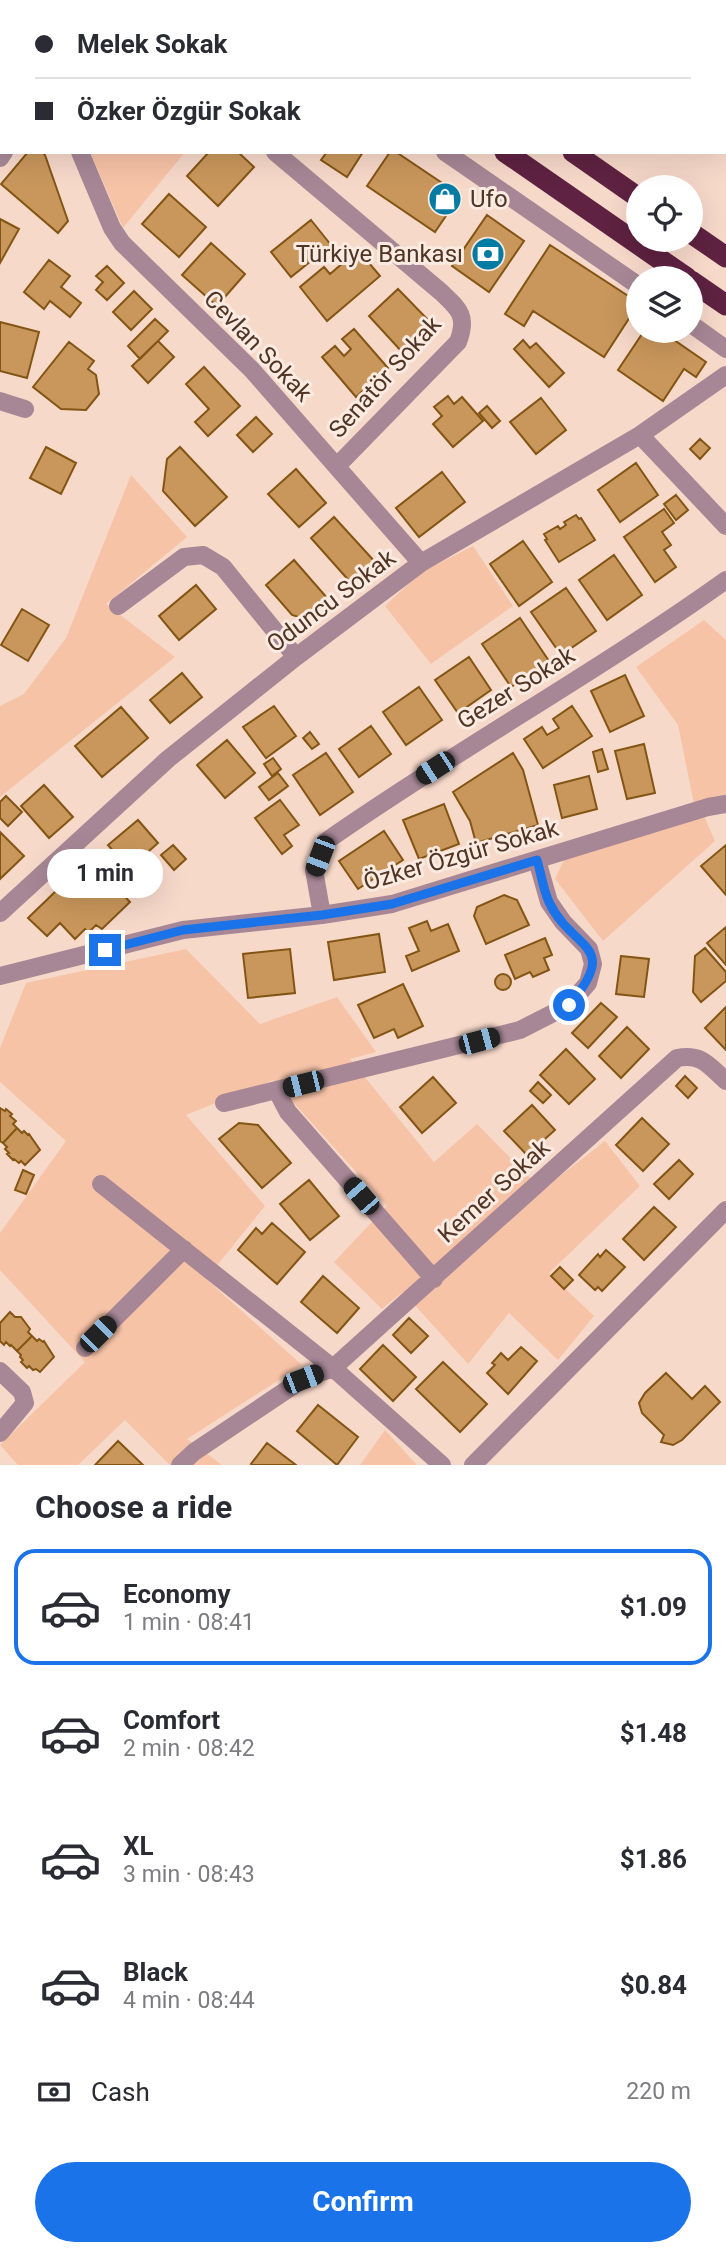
<!DOCTYPE html>
<meta charset="utf-8">
<style>
body{margin:0;font-family:Roboto,sans-serif;background:#f2f2f3;color:#2b2b33;height:100vh;display:flex;flex-direction:column;font-size:26px;white-space:nowrap}
*{box-sizing:border-box;margin:0}
p{font-size:23px;color:#7c7c81}
.icon{flex:none;width:38px;height:38px;fill:none;stroke:currentColor;stroke-width:2;stroke-linecap:round;stroke-linejoin:round}
.map{position:relative;height:1465px;overflow:hidden}
.side{display:flex;flex-direction:column;background:#fff;flex:1}
.side>*{flex:none}
.hud{position:absolute;left:0px;top:0px;width:726px;height:154px;box-shadow:0 7px 28px #0002;display:grid;align-content:center;height:154px;padding:0 35px;background:#fff}
.controls{position:absolute;left:626px;top:175px;display:grid;gap:14px}
.controls a{display:grid;place-items:center;width:77px;height:77px;border-radius:50%;background:#fff;box-shadow:0 7px 28px #0002;font-size:35px}
.end{position:absolute;width:32px;height:32px;margin:-16px;border:9px solid #1a73e8;background:#fff;box-shadow:0 0 0 4px #fff}
.from{border-radius:50%}
.bubble{position:absolute;height:49px;border-radius:24px;background:#fff;box-shadow:0 7px 28px #0002;font-size:23px;font-weight:700;line-height:49px;text-align:center}
.car{position:absolute;width:21px;height:42px;margin:-21px -10px;border-radius:9px;box-shadow:0 0 5px 2px #0007;background:linear-gradient(#222 24%,#8ab4d8 0 40%,#222 0 76%,#8ab4d8 0 86%,#222 0)}
.hud b{display:flex;align-items:center;gap:24px;height:66px;font-size:26px}
.hud b+b{border-top:2px solid #e1e1e2}
.hud i{width:18px;height:18px;background:#2b2b33}
ul{padding:0;list-style:none}
li{display:flex;align-items:center;gap:21px;height:116px;margin:0 14px 10px;padding:0 21px;border:4px solid transparent;border-radius:21px}
li div{flex:1}
li b{display:block;font-size:26px}
li em{font-style:normal;font-weight:700}
li.on{border-color:#1a73e8}
li>.icon{width:63px;height:63px;stroke-width:1.5}
h2{padding:0 35px;font-size:32px;line-height:84px}
.pay{display:flex;align-items:center;gap:18px;height:77px;padding:0 35px;font-size:26px}
.pay p{margin-inline-start:auto}
.action{display:flex;gap:14px;margin-top:auto;padding:14px 35px}
.action a{flex:1;height:80px;border-radius:42px;background:#1a73e8;color:#fff;font-size:28px;font-weight:700;line-height:80px;text-align:center}
.map>svg:first-child{display:block}
.green{fill:#f7c3a7}
.building{fill:#c9975c;stroke:#835514;stroke-width:2}
.lines{fill:none;stroke-linecap:round;stroke-linejoin:round}
.minor{stroke:#a78795;stroke-width:18}
.highway{stroke:#5f2242;stroke-width:21}
.route{stroke:#1a73e8;stroke-width:9}
.labels{text-anchor:middle;dominant-baseline:central;stroke-width:6;stroke-linejoin:round;paint-order:stroke}
.poi-label{font-size:24px;fill:#503424;stroke:#f9eae2;text-anchor:start}
.street-label{font-size:24px;fill:#503424;stroke:#f9eae2}
</style>
<div class="map">
<svg width="726" height="1465" viewBox="0 0 726 1465">
<rect width="100%" height="100%" fill="#f7d9ca"/>
<path class="green" d="M90,152H185L123,228Z
M131,475L187,537L106,604L175,657L0,797V706L24,694L66,638Z
M473,546L513,606L431,664L385,606L420,573Z
M704,620L726,640V799L694,804L678,725L636,667Z
M704,816L715,841L603,941L555,879L565,858Z
M186,949L260,1024L337,997L376,1052L350,1059L434,1162L477,1124L542,1190L605,1141L640,1186L549,1273L594,1316L558,1360L509,1313L468,1364L403,1292L382,1309L334,1262L387,1206L273,1080L186,1115L265,1206L206,1279L302,1365L187,1439L222,1465H170L125,1420L78,1465H18L0,1445L85,1362L0,1270V1233L66,1141L0,1082V1048L26,983Z
M385,1430L417,1465H360Z"/>
<path class="building" d="M28,152H42L45,155L68,221L58,233L1,184Z
M209,152H238L254,167L218,206L187,176Z
M327,152H363L347,177L321,160Z
M390,152H396L460,195L435,232L367,186Z
M169,194L206,227L179,257L142,224Z
M487,215L524,241L489,292L452,266Z
M0,219L19,229L0,263Z
M311,220L331,245L291,277L271,252Z
M211,243L245,274L217,306L182,275Z
M550,245L639,303L604,357L533,311L524,326L505,314Z
M358,250L380,276L327,321L300,287L324,267L330,274Z
M49,260L70,276L61,287L81,303L70,317L50,301L44,309L24,292Z
M107,266L124,283L107,300L96,290L103,282L96,276Z
M398,289L433,325L403,353L369,316Z
M134,291L152,309L131,330L113,312Z
M155,319L168,331L140,359L128,346Z
M0,322L39,332L27,378L0,371Z
M354,329L388,368L356,397L322,357L335,346L344,356L351,349L342,339Z
M644,331H661L706,362L696,377L684,369L663,401L618,370Z
M523,340L530,348L536,343L564,373L549,387L514,349Z
M158,341L174,357L148,383L132,366Z
M69,342L94,361L88,369L96,375L99,394L86,410L61,409L33,387Z
M204,367L240,406L208,436L195,422L209,409L186,384Z
M448,396L454,404L462,397L483,421L453,447L433,424L442,416L434,407Z
M541,398L566,430L536,454L510,422Z
M487,406L500,421L492,428L479,413Z
M256,417L272,434L253,452L237,435Z
M700,439L710,448L700,459L690,449Z
M46,447L76,463L61,494L30,478Z
M180,447L227,497L195,526L163,491L167,459Z
M636,463L658,495L620,522L598,490Z
M296,469L326,503L299,527L268,494Z
M442,472L465,502L419,537L396,508Z
M676,495L688,510L676,520L664,504Z
M664,509L674,523L662,532L671,545L664,550L676,567L655,582L624,537Z
M576,515L579,519L581,518L595,540L559,562L545,540L547,539L544,534L558,526L560,529L566,525L564,522Z
M334,517L376,563L352,584L311,538Z
M523,541L552,582L519,606L490,564Z
M614,555L642,595L607,620L579,580Z
M294,560L328,599L305,619L292,615L266,585Z
M196,585L216,609L179,640L159,616Z
M566,588L596,631L561,655L531,612Z
M22,609L49,625L28,661L1,645Z
M520,618L549,661L511,687L482,644Z
M469,657L491,690L458,713L435,680Z
M182,673L202,697L170,723L150,700Z
M625,675L644,716L610,732L591,691Z
M419,687L442,720L406,745L383,712Z
M274,706L296,736L266,758L243,727Z
M572,706L592,736L543,768L524,739L542,727L547,735L559,728L553,719Z
M121,707L148,738L102,777L75,746Z
M371,726L391,754L359,777L339,749Z
M310,732L319,744L312,749L303,738Z
M227,740L255,773L225,798L197,765Z
M644,744L655,793L627,799L615,751Z
M602,749L608,769L598,772L593,752Z
M326,753L353,792L320,815L293,775Z
M513,753L523,770L538,825L476,843L470,821L453,792Z
M273,758L281,769L272,776L264,764Z
M278,773L288,786L269,800L259,787Z
M589,776L597,809L562,818L554,785Z
M44,785L73,817L49,838L21,806Z
M6,796L22,812L8,826L0,818V802Z
M280,800L299,825L284,835L292,846L282,854L255,818Z
M444,804L459,844L419,859L403,820Z
M138,820L158,843L129,869L108,845Z
M384,831L403,860L358,889L339,861Z
M0,832L24,856L0,879Z
M173,845L186,859L174,870L161,855Z
M726,845V895L701,866Z
M89,859L130,902L102,929L96,925L88,933L85,929L75,939L60,923L47,936L28,918Z
M504,895L517,900L529,925L486,944L474,916L477,907Z
M427,921L431,931L448,924L459,951L412,971L406,956L419,951L409,928Z
M726,927V965L707,943Z
M379,934L385,972L334,980L328,942Z
M545,938L552,955L544,958L549,970L533,977L530,972L515,979L505,955Z
M705,948L726,972V981L701,1002L693,992L695,956Z
M290,949L295,993L248,998L243,954Z
M621,956L649,959L644,997L616,994Z
M495 982a8 8 0 1 1 16 0a8 8 0 1 1-16 0Z
M403,984L423,1026L398,1038L394,1029L374,1038L358,1005Z
M601,1003L617,1017L588,1048L572,1033Z
M726,1007V1050L705,1028Z
M627,1027L649,1049L621,1078L599,1056Z
M566,1049L595,1079L569,1104L540,1075Z
M685,1076L697,1088L688,1098L676,1086Z
M433,1077L456,1103L422,1133L400,1107Z
M538,1082L551,1095L543,1103L530,1091Z
M532,1105L555,1130L527,1155L504,1131Z
M0,1108L5,1111L6,1109L12,1114L10,1116L16,1121L13,1124L17,1128L3,1143L0,1141Z
M642,1118L669,1144L643,1171L616,1145Z
M239,1123L258,1125L291,1163L262,1188L219,1139Z
M17,1128L22,1133L24,1131L28,1135L29,1134L40,1150L25,1165L21,1161L19,1163L14,1159L13,1160L7,1154L9,1153L5,1149L7,1147L3,1143Z
M679,1160L693,1174L669,1199L654,1184Z
M23,1170L34,1175L26,1194L15,1190Z
M309,1180L339,1216L310,1240L280,1204Z
M654,1207L676,1227L644,1260L623,1239Z
M272,1223L305,1252L277,1284L238,1250L256,1228L262,1234Z
M606,1250L625,1267L602,1291L598,1287L595,1290L579,1275L598,1254L600,1257Z
M560,1267L573,1280L564,1289L551,1276Z
M323,1276L359,1308L337,1333L301,1302Z
M10,1312L15,1317H21L30,1329L28,1332L32,1336L17,1351L11,1345L10,1346L6,1342L4,1345L0,1341V1323Z
M409,1318L428,1336L411,1353L393,1335Z
M32,1336L37,1341L39,1339L43,1342L44,1341L54,1357L40,1372L36,1369L33,1370L29,1366L27,1368L21,1362L23,1360L20,1357L21,1355L17,1351Z
M383,1345L416,1377L393,1401L360,1369Z
M521,1347L537,1361L508,1394L487,1373L495,1365L492,1363L501,1353L508,1360Z
M443,1362L487,1404L460,1432L416,1389Z
M666,1373L692,1399L705,1386L720,1402L682,1440L673,1445L661,1442L664,1435L642,1413L639,1403L645,1393Z
M318,1405L358,1437L337,1465L297,1431Z
M118,1441L143,1465H95Z
M267,1443L296,1465H253L251,1464Z"/>
<g class="lines">
<path class="minor" d="M219,0L222,2
M441,0L443,2
M104,2L105,0
M724,71L726,68
M724,87L726,89
M80,152L112,228L122,243L252,370L421,563
M275,152L441,292C459,309 468,316 458,342L337,466
M445,152L639,286
M0,158L4,152
M691,324L726,349
M0,401L25,409
M640,435L726,526
M118,606L184,557L203,555L223,567L296,657
M0,913L168,759L296,657L421,563L640,435L726,375
M322,915L314,870L325,842C456,750 596,673 726,580
M0,976L183,930L322,915L392,904L708,807L726,804
M277,1091L288,1112L434,1279
M224,1103L520,1030L569,1005L588,983L593,964L589,949L563,922L549,902L537,860
M101,1184L333,1368L442,1465
M85,1348L184,1249
M0,1371L22,1392L25,1403L0,1433
M180,1465L194,1452L303,1379L333,1368L677,1058C702,1053 709,1066 726,1081
M473,1465L726,1210"/>
<path class="highway" d="M286,0L288,2
M349,0L352,2
M505,152L687,278
M573,152L639,198
M691,233L726,257
M691,281L726,305"/>
</g>
<g class="lines">
<path class="route" d="M105,950L183,930L322,915L392,904L537,860C541,873 543,889 549,902C572,951 622,943 569,1005"/>
</g>
<defs>
<symbol id="shop-disc" viewBox="-11 -11 22 22"><circle r="9.5" fill="#047ba3" stroke="#f9eae2"/><path d="M-5-2.5h2.3a2.7 3.5 0 0 1 5.4 0H5L5.5 6h-11ZM-1.5-2.5h3a1.5 2.3 0 0 0-3 0Z" fill="#fff"/></symbol>
<symbol id="bank-disc" viewBox="-11 -11 22 22"><circle r="9.5" fill="#047ba3" stroke="#f9eae2"/><path d="M-6-4H6V4H-6ZM0-2.3a2.3 2.3 0 1 0 0 4.6a2.3 2.3 0 1 0 0-4.6Z" fill="#fff"/></symbol>
</defs>
<g fill-rule="evenodd">
<use href="#shop-disc" x="426" y="180" width="38" height="38"/>
<use href="#bank-disc" x="469" y="235" width="38" height="38"/>
</g>
<g class="labels">
<g class="poi-label">
<text x="470" y="199">Ufo</text>
<text x="463" y="254" text-anchor="end">Türkiye Bankası</text>
</g>
<g class="street-label">
<text transform="translate(258 346) rotate(46)">Cevlan Sokak</text>
<text transform="translate(385 377) rotate(-48)">Senatör Sokak</text>
<text transform="translate(331 601) rotate(-37)">Oduncu Sokak</text>
<text transform="translate(516 688) rotate(-32)">Gezer Sokak</text>
<text transform="translate(461 855) rotate(-16)">Özker Özgür Sokak</text>
<text transform="translate(494 1191) rotate(-42)">Kemer Sokak</text>
</g>
</g>
</svg>
<div class="controls">
<a><svg class="icon" aria-label="locate" viewBox="0 0 24 24"><circle cx="12" cy="12" r="6"/><path d="M12 2v4M12 18v4M2 12h4M18 12h4"/></svg></a>
<a><svg class="icon" aria-label="layers" viewBox="0 0 24 24"><path d="M12 4l9 5-9 5-9-5zM3 14l9 5 9-5"/></svg></a>
</div>
<i class="end from" style="left:569px;top:1005px"></i>
<i class="end" style="left:105px;top:950px"></i>
<div class="bubble" style="left:47px;top:849px;width:116px">1 min</div>
<i class="car" style="left:435px;top:768px;rotate:237deg"></i>
<i class="car" style="left:320px;top:856px;rotate:201deg"></i>
<i class="car" style="left:479px;top:1041px;rotate:75deg"></i>
<i class="car" style="left:303px;top:1084px;rotate:256deg"></i>
<i class="car" style="left:361px;top:1196px;rotate:319deg"></i>
<i class="car" style="left:98px;top:1334px;rotate:45deg"></i>
<i class="car" style="left:303px;top:1379px;rotate:69deg"></i>
<div class="hud">
<b><i class="from"></i>Melek Sokak</b>
<b><i></i>Özker Özgür Sokak</b>
</div>
</div>
<section class="side">
<h2>Choose a ride</h2>
<ul>
<li class="on"><svg class="icon" aria-label="car" viewBox="0 0 24 24"><path d="M5 17H2v-5l4-1 3-4h7l3 4 3 1v5h-3M9 17h6M6 11h13"/><circle cx="7" cy="17" r="2"/><circle cx="17" cy="17" r="2"/></svg><div><b>Economy</b><p>1 min · 08:41</p></div><em>$1.09</em></li>
<li><svg class="icon" aria-label="car" viewBox="0 0 24 24"><path d="M5 17H2v-5l4-1 3-4h7l3 4 3 1v5h-3M9 17h6M6 11h13"/><circle cx="7" cy="17" r="2"/><circle cx="17" cy="17" r="2"/></svg><div><b>Comfort</b><p>2 min · 08:42</p></div><em>$1.48</em></li>
<li><svg class="icon" aria-label="car" viewBox="0 0 24 24"><path d="M5 17H2v-5l4-1 3-4h7l3 4 3 1v5h-3M9 17h6M6 11h13"/><circle cx="7" cy="17" r="2"/><circle cx="17" cy="17" r="2"/></svg><div><b>XL</b><p>3 min · 08:43</p></div><em>$1.86</em></li>
<li><svg class="icon" aria-label="car" viewBox="0 0 24 24"><path d="M5 17H2v-5l4-1 3-4h7l3 4 3 1v5h-3M9 17h6M6 11h13"/><circle cx="7" cy="17" r="2"/><circle cx="17" cy="17" r="2"/></svg><div><b>Black</b><p>4 min · 08:44</p></div><em>$0.84</em></li>
</ul>
<div class="pay"><svg class="icon" aria-label="cash" viewBox="0 0 24 24"><path d="M3 7h18v10H3z"/><circle cx="12" cy="12" r="2"/></svg>Cash<p>220 m</p></div>
<div class="action"><a>Confirm</a></div>
</section>
